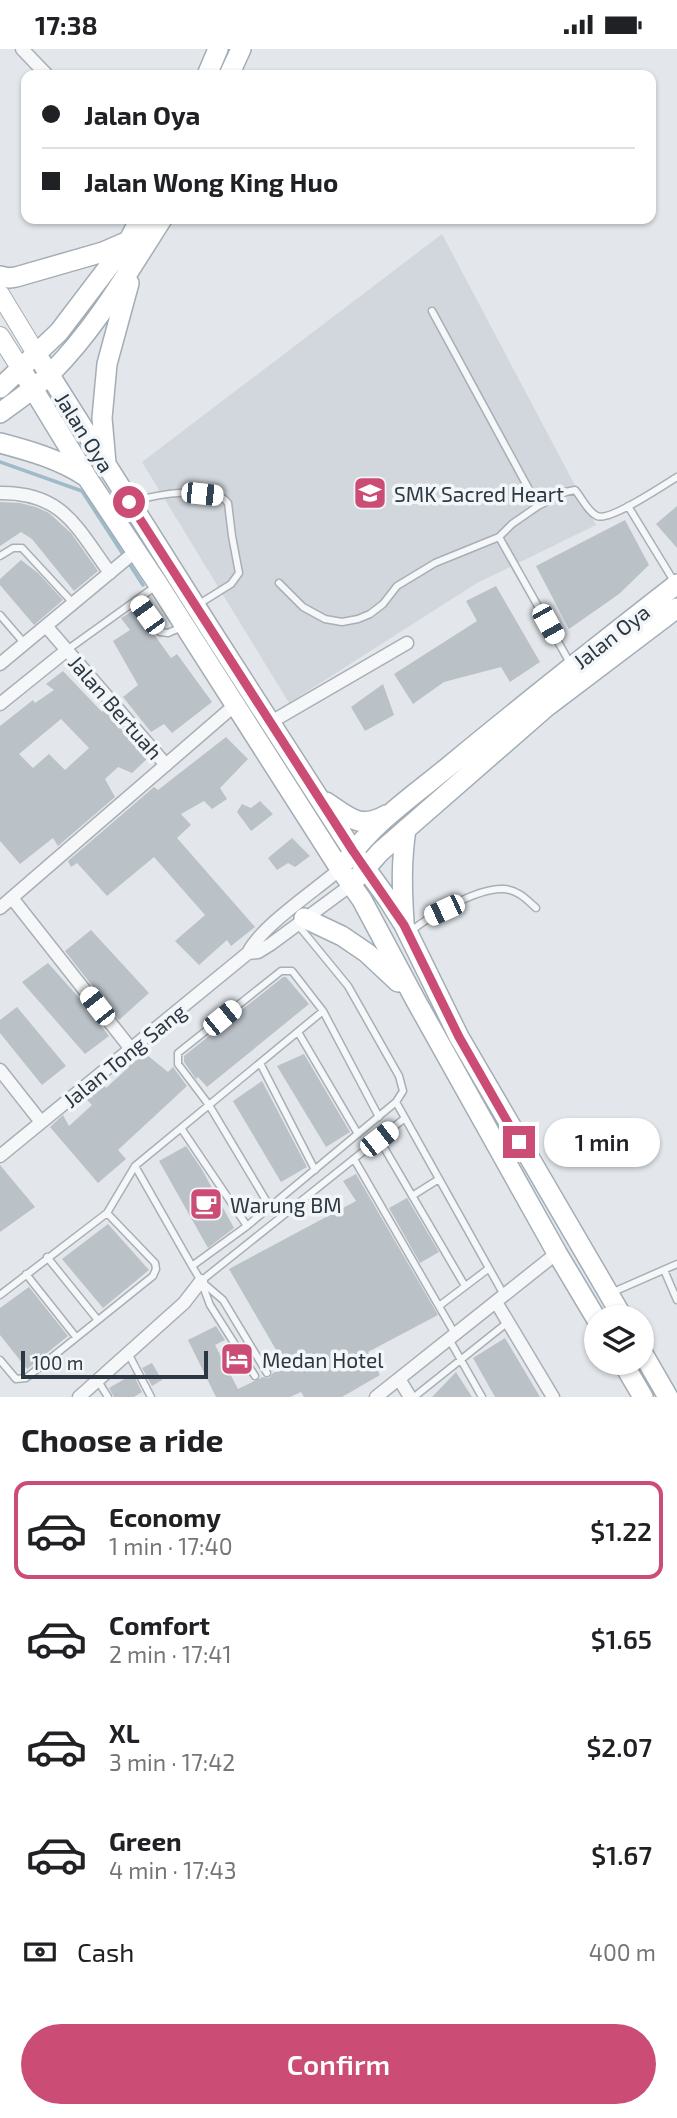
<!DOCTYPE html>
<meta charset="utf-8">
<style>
body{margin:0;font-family:"Exo 2",sans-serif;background:#f6f6f6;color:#202124;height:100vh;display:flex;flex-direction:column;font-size:26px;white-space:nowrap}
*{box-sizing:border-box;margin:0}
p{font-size:23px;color:#757577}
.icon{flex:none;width:38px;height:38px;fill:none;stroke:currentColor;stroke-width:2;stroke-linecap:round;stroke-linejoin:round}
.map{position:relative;height:1348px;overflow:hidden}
.sheet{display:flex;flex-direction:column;background:#fff;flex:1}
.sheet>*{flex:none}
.guide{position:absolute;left:21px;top:21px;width:635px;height:154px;border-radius:14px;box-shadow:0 2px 5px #0004;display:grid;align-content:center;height:154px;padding:0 21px;background:#fff}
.fabs{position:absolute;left:584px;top:1256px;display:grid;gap:14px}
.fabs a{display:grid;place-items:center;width:70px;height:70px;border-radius:50%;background:#fff;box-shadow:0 2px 5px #0004;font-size:35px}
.scale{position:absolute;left:21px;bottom:18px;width:187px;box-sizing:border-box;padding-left:7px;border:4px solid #2b3742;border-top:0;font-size:19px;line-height:24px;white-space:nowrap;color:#2b3742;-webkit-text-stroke:5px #f3f6f8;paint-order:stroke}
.end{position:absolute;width:32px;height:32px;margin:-16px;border:9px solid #cb4d75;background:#fff;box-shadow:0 0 0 4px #fff}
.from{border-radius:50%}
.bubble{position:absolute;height:49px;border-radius:24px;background:#fff;box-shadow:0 2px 5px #0004;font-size:23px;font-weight:600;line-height:49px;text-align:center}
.car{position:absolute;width:21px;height:42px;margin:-21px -10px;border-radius:9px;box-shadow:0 0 5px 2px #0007;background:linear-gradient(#fff 24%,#345 0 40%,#fff 0 76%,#345 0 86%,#fff 0)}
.guide b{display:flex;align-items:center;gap:24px;height:66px;font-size:26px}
.guide b+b{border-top:2px solid #e0e0e0}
.guide i{width:18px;height:18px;background:#202124}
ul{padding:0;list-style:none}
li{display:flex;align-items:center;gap:21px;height:98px;margin:0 14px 10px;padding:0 7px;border:4px solid transparent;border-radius:14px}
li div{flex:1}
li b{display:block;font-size:26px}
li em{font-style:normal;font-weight:600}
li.current{border-color:#cb4d75}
li>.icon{width:63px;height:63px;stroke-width:1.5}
h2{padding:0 21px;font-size:32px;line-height:84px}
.pay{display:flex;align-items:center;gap:18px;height:77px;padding:0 21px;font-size:26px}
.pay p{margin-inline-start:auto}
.primary-button{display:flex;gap:14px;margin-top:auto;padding:14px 21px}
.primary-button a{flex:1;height:80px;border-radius:42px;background:#cb4d75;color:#fff;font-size:28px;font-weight:600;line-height:80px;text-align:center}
.status{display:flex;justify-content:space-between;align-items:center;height:49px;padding:0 35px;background:#fff;direction:ltr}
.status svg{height:19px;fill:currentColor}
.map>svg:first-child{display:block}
.built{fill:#d1d7dc}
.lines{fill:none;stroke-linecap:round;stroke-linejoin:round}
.stream{stroke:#9fbbc9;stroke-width:3.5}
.building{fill:#bac1c7;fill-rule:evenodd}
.lane-casing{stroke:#a8afb5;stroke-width:9}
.street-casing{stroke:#a8afb5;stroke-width:15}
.secondary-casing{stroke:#a8afb5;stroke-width:20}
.primary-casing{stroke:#a2adb6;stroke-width:22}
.lane{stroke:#f5f7f9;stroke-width:6}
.street{stroke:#f5f7f9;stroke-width:12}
.secondary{stroke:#fff;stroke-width:18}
.primary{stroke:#fff;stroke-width:19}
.route{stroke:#cb4d75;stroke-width:9}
.labels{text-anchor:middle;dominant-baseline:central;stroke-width:7;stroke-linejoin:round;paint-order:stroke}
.street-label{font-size:21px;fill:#2b3742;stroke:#f3f6f8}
.poi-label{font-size:21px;fill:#2b3742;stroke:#f3f6f8;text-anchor:start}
</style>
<div class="status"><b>17:38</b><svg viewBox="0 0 49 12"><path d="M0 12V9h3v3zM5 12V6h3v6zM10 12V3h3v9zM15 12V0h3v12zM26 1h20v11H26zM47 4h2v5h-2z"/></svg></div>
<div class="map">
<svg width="677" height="1348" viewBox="0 0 677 1348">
<rect width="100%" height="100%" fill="#e3e7eb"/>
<path class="built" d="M442,185L596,476L477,534L289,654L142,413Z"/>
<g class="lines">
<path class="stream" d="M0,413L82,442L143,536"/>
</g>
<path class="building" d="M0,453L20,454L36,458L49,464L71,484L98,522L74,542L32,490L21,483L0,497Z
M677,457V499L656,475Z
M625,471L649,516L619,545L569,580L536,517Z
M21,511L38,524L63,551L34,576L0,536V530Z
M496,537L540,613L510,633L501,618L444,633L413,655L394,625L477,572L466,552Z
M136,560L171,609L177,605L212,653L172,684L164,675L151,683L123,648L138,636L113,592L130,581L121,569Z
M63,622L102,663L104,660L147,710L132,724L118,718L105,730L115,748L58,797L53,789L20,815L0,792V677L33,651L35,654L54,641L46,635ZM61,670L89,699L65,721L49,705L33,719L19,705Z
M383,635L394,666L365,682L351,658Z
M226,688L248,710L220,739L227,750L212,760L204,752L181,765L191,776L177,789L255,878L231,897L227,891L199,916L175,892L205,866L154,808L107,847L77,814L71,818L68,812L154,738L158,741Z
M260,752L273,765L251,782L237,763L242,755L251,759Z
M292,789L310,807L295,818L288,814L277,821L268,809Z
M91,881L149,944L119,971L65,902Z
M48,914L81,951L109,987L85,1005L22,933Z
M283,928H286L309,955L207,1038L198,1028L196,1030L184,1013V1007Z
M17,958L66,1017L42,1036L0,984V971Z
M142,1002L168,1023L173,1018L187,1037L118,1101L126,1110L98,1134L50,1078L63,1066L69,1077L92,1056L85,1049L103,1034L106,1039L129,1018L127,1016Z
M304,1005L350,1083L326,1098L277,1017Z
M262,1032L307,1118L281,1133L233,1052Z
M186,1097L201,1119L234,1179L208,1199L159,1112Z
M0,1116L35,1158L0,1183Z
M356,1125L438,1266L368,1303L380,1326L342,1348H304L301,1343L290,1348H216L188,1291L216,1277L225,1291L215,1296L238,1340L263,1328L269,1329L273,1324L286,1318L229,1220L356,1152L343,1132Z
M407,1149L439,1203L420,1214L389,1159Z
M108,1175L149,1221L103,1259L62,1210Z
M29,1238L68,1287L27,1320L0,1286V1259Z
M505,1289L540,1348H495L473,1309Z
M152,1314L162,1331L152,1337L142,1319Z
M456,1323L472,1348H432Z
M133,1325L142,1343L134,1348H114L109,1339Z"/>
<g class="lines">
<defs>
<path id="lane" d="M135,452C155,446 213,435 228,454L232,487L239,524L231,535L199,555
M538,457L565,443L575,441C582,449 588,463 597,467C609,473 664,436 677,428
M628,457L675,534
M499,488L570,614
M0,507L13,499H22L73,554
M279,534L303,558L325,570L342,573L358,570L370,565L383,555L397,537L435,514L499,488L512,475L538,457L432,262
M136,551L160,583L168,584L182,578
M0,566L25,595
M67,601L156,537
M410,883C429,867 478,838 504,840C518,841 526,850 536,859
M298,983L358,1085
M260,1014L315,1121
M396,1053L504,1246
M181,1079L247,1177
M379,1090L465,1237
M354,1110L455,1285
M135,1117L192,1217
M412,1147L439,1130
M270,1158L209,1056L178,1015V1004L281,922H292L323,962L379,1068
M47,1208L97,1270
M664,1221L677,1251
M26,1225L76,1288
M201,1232L405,1069
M202,1233L223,1251L267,1324
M611,1244L677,1215
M0,1246L107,1164L135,1117L323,962
M439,1257L488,1220
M449,1290L482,1348
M128,1304L151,1348
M0,1311L16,1330L26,1329L153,1227L156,1220L155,1214L107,1164
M255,1327L210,1256L201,1232L192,1217L247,1177L396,1053L403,1042L399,1027L348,937L298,876
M98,1332L108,1348
M414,1348L508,1273"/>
<path id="street" d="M22,0L47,26
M0,444C63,443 77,479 110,524
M46,577L166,716
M0,615L136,502
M0,655L67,601
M271,673L407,594
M12,849L131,1000
M0,859L235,656
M248,904L258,903L271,895L351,836
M0,1021L41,1073
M0,1107L248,904C260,878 316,841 340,820
M496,1253L553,1348
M399,1330L410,1348
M79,1348L184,1254L201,1232
M376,1348L557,1204"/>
<path id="secondary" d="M0,245L37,306
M0,287L21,320"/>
<path id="primary" d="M207,26L218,0
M229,26L241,0
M0,227L9,229L16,228L103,203L126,193
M37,306L212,583L353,802L387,849L404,876L459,988L623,1269
M21,320L88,430L158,535L340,820L362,851L416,952L557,1204L597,1271
M0,339L59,283L129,191L140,170
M0,364C17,351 36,339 51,324C96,279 128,223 162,170
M0,394C30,402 59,410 85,427
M106,414L102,369L107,315L129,234
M326,753C349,768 359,781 386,766
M347,811C373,774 414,746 448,718C524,655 600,595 677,535
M358,828L380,803L545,659L677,559
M304,869L342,887L367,904L398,933
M404,873C402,841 401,813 406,780
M642,1303L668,1348
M623,1314L643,1348"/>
</defs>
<use href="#lane" class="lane-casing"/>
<use href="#street" class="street-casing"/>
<use href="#secondary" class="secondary-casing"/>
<use href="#primary" class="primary-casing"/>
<use href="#lane" class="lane"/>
<use href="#street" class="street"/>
<use href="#secondary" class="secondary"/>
<use href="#primary" class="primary"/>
</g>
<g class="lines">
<path class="route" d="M129,453L353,802L404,876L459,988L519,1093"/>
</g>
<defs>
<symbol id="school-square" viewBox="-11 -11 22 22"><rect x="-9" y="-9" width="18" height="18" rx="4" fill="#cb4d75" stroke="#f3f6f8"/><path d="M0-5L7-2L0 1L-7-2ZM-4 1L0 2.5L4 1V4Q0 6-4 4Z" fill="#fff"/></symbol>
<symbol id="cafe-square" viewBox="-11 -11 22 22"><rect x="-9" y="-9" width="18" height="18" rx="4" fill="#cb4d75" stroke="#f3f6f8"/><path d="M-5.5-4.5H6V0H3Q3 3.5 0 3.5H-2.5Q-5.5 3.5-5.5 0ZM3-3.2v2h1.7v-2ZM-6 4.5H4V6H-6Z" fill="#fff"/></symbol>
<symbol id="hotel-square" viewBox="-11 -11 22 22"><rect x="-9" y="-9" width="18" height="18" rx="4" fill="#cb4d75" stroke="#f3f6f8"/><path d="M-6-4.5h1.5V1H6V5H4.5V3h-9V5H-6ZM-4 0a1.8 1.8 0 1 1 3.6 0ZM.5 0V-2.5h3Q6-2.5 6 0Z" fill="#fff"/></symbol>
</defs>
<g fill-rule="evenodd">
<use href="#school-square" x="351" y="425" width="38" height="38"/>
<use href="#cafe-square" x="187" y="1136" width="38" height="38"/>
<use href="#hotel-square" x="218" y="1291" width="38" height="38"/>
</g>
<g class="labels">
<g class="street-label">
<text transform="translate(85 383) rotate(58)">Jalan Oya</text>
<text transform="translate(611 587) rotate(-38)">Jalan Oya</text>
<text transform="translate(116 658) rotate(49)">Jalan Bertuah</text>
<text transform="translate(124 1006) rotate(-39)">Jalan Tong Sang</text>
</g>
<g class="poi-label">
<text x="394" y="444">SMK Sacred Heart</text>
<text x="230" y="1155">Warung BM</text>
<text x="262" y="1310">Medan Hotel</text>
</g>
</g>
</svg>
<div class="fabs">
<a><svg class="icon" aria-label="layers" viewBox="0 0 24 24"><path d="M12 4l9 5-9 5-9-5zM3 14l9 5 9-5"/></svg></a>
</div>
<div class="scale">100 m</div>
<i class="end from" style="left:129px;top:453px"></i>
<i class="end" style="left:519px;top:1093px"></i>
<div class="bubble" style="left:544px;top:1069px;width:116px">1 min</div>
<i class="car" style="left:202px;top:445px;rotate:96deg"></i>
<i class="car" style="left:147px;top:566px;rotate:324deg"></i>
<i class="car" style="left:548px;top:575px;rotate:151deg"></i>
<i class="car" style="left:444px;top:861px;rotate:245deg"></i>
<i class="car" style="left:97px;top:957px;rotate:322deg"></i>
<i class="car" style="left:222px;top:969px;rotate:51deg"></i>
<i class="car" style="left:379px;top:1090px;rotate:52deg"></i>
<div class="guide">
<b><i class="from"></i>Jalan Oya</b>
<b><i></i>Jalan Wong King Huo</b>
</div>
</div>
<section class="sheet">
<h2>Choose a ride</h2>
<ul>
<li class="current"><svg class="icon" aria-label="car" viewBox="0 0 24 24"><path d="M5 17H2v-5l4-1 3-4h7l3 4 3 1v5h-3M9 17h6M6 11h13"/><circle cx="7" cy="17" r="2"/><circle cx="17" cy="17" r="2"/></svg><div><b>Economy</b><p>1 min · 17:40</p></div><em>$1.22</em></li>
<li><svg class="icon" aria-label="car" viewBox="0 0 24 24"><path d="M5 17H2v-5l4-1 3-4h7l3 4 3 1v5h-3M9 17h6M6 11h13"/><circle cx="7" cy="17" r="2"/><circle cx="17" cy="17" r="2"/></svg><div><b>Comfort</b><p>2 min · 17:41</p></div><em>$1.65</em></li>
<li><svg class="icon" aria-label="car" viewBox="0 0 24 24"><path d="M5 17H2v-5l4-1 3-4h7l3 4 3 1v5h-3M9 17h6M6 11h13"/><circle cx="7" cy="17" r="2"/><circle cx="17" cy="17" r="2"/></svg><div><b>XL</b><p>3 min · 17:42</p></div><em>$2.07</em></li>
<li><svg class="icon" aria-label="car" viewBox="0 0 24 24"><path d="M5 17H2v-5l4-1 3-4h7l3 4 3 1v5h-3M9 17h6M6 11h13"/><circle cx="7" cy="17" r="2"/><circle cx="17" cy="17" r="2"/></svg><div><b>Green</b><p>4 min · 17:43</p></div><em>$1.67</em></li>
</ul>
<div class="pay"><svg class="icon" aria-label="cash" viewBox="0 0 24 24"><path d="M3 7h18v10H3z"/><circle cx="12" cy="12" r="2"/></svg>Cash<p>400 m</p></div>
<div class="primary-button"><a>Confirm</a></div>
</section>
